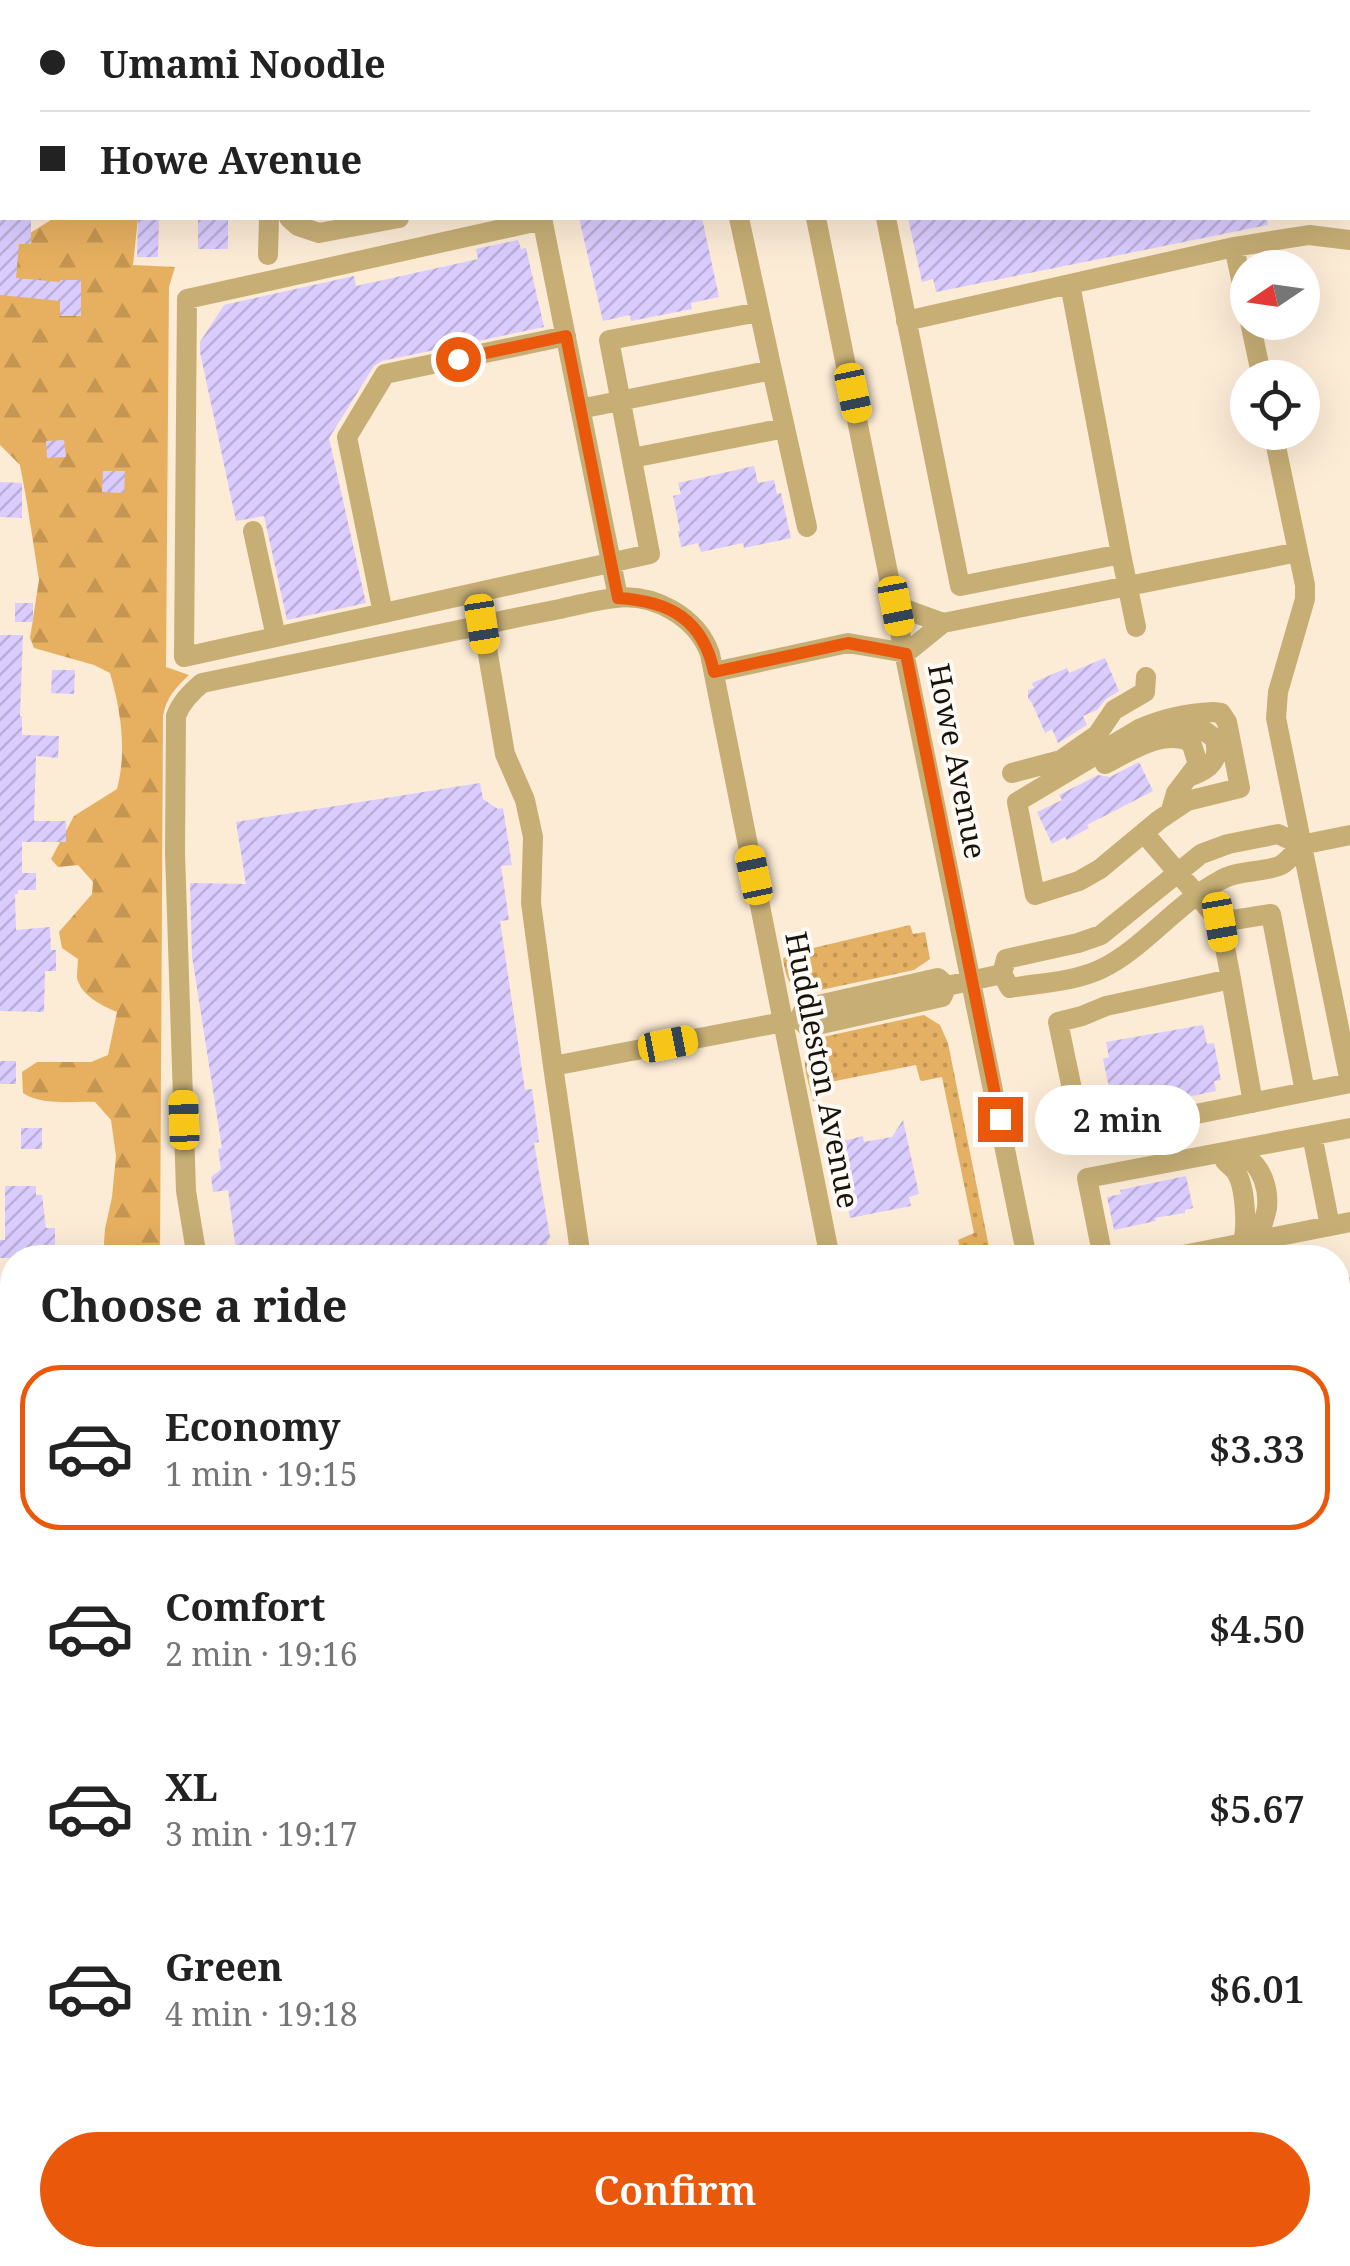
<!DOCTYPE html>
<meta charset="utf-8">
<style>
body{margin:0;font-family:"Noto Serif",serif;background:#f6f6f6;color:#222;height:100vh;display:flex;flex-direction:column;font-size:38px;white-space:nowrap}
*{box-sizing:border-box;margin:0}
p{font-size:32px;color:#767676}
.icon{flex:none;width:55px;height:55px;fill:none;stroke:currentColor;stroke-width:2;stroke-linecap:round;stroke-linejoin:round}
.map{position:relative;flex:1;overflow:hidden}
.side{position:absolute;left:0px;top:1245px;width:1350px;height:1022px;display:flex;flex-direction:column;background:#fff;border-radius:40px 40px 0 0;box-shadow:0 10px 40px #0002}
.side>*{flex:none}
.hud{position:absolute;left:0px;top:0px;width:1350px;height:220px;box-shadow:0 10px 40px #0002;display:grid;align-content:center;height:220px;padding:0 40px;background:#fff}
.needle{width:65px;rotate:257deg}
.buttons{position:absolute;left:1230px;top:250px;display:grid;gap:20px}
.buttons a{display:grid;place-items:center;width:90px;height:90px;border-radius:50%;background:#fff;box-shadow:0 10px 40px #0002;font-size:50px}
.end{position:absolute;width:45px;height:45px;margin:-22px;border:12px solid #ea580c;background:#fff;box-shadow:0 0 0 5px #fff}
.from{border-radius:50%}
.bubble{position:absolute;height:70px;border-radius:35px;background:#fff;box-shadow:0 10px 40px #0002;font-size:32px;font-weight:600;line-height:70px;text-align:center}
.car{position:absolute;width:30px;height:60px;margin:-30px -15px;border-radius:12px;box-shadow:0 0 8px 2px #0007;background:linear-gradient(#f5c518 24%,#345 0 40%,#f5c518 0 76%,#345 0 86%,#f5c518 0)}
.hud b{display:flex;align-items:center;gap:35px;height:95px;font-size:38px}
.hud b+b{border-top:2px solid #e0e0e0}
.hud i{width:25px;height:25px;background:#222}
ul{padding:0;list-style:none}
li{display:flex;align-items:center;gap:30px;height:165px;margin:0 20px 15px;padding:0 20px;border:5px solid transparent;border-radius:40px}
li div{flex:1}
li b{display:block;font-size:38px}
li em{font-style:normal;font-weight:600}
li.on{border-color:#ea580c}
li>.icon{width:90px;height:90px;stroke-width:1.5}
h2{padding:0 40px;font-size:45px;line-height:120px}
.cta{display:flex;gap:20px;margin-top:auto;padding:20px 40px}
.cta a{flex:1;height:115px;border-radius:60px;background:#ea580c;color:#fff;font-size:40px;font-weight:600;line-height:115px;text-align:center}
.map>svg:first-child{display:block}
.industrial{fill:#e9dff4}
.grass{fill:url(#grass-dots)}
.forest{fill:url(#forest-firs)}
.building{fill:url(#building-hatch)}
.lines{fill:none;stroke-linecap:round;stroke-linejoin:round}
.minor{stroke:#c6ae75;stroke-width:20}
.route{stroke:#ea580c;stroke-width:12}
.labels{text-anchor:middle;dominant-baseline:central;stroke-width:8;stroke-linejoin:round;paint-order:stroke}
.street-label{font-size:30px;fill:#18130b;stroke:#fefbf6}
</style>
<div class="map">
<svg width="1350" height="2266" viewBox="0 0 1350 2266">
<defs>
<pattern id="grass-dots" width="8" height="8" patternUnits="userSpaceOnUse" patternTransform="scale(2.5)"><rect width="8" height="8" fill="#e4b064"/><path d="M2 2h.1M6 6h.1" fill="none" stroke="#c39655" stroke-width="1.8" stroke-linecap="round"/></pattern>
<pattern id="forest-firs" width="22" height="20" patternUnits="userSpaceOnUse" patternTransform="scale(2.5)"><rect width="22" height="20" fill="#e7b060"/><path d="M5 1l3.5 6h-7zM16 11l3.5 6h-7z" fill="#c59652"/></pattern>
<pattern id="building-hatch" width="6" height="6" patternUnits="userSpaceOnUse" patternTransform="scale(2.5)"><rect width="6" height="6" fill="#daccff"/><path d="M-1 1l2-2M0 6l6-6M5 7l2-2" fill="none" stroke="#baaed9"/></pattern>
</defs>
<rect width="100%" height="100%" fill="#fcebd5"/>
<path class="industrial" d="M7,1883H12V2255H279V2266H0V2199L7,2198Z"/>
<path class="grass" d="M910,925L913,934L925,932L930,959L914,970L807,993C788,989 786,976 783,959L788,954Z
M924,1015L940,1025L948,1043L991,1257H962L958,1240L974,1233L942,1077L922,1081L920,1080L916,1065L815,1085L817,1100L813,1101C808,1078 795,1053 818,1038Z
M0,2096L7,2104V2199H0Z"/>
<path class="forest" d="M802,0H976L961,2H803Z
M54,218H138L133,265L175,267L169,287L166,667L189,675C176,687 166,698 163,716L160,1257H103L105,1229L112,1197L116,1156L111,1120L95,1102C72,1101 42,1106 23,1093L22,1072L37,1062H91L108,1055L117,1012C102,1006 81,995 77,978C77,977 78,960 78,959L62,948L59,932L92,894L93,882L78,865L58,867L51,859L74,816L117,789C127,751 121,711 110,673L94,665L34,648L30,638L39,580L27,503L20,465L0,445V252Z
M12,1586V1624H0V1589Z
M0,1786L12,1788V1883L7,1884V2104L0,2096V1870L3,1861L0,1858Z"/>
<path class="building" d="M0,218H31V244H19L16,278L60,282V280H81V316H60V301L0,295Z
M198,218H228V249H198Z
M579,218H702L719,297L691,303L692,309L631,321L630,315L603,321Z
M908,218H1267L1268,225L936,292L933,279L922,282Z
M138,219H159L158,257H137Z
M518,240L521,249L526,248L544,327L382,361L374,366L329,438L366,603L287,620L264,516L236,521L200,352V342L224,305L354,276L356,286L478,259L476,249Z
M64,440L66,457L47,458L46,441Z
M754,466L758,483L774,480L777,494L781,493L791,538L744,548L743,543L701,552L698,543L681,547L678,531H680L673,496L681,494L678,483Z
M103,471H125L124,493L102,492Z
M0,482L22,483V518L0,517Z
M15,603H33V622H15Z
M0,635H23L20,716H22V735L59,736L58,758L36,756L34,821H66V842H22V873H36V890H18V894H15L16,930L50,927L51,950H56V971H45L44,1012L0,1011Z
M1105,658L1119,691L1106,699L1097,710L1083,716L1087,725L1058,743L1052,729L1045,733L1032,703L1028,698V690L1034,688L1032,683L1067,668L1069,673Z
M52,670H75L74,694L51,693Z
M1139,762L1153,791L1087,825L1089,828L1067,840L1065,837L1052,844L1037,812L1062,800L1059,795L1098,775L1110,777Z
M480,783L483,799L498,809L503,808L512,865L501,866L509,920L500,921L525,1090L532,1089L539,1142L534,1143L550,1237L547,1242L549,1258H237L228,1190L213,1192L211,1177L221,1169L218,1149L222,1148L192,956L190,883L246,884L236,822Z
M1203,1025L1207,1044L1214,1043L1221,1080L1214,1081L1216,1091L1120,1111L1117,1096L1111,1097L1103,1059L1109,1057L1106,1042Z
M0,1061H16V1084H0Z
M903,1120L919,1194L909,1197L911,1206L850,1218L844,1190L836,1191L830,1156L837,1155L835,1143L863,1136L864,1142L892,1137Z
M21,1128H42V1149H21Z
M1186,1176L1193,1208L1185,1210V1213L1155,1218L1156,1221L1114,1230L1107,1197L1121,1194L1120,1190Z
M5,1186H36V1195H42L46,1228H55V1249L27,1248L26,1258H0V1240H5Z"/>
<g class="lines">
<path class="minor" d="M498,0L499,2
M772,0L773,2
M272,2V0
M629,2L640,0
M1348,45H1350
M289,218L298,226L319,233L399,218
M542,218L618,597
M816,218L1027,1258
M886,218L960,586L1121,554L1070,284
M1234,247L1309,235L1350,240
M268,255L269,218
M906,321L1234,247L1248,311
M1250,322L1262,378
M580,409L772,370L739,218
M785,428L807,527
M1273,432L1305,585V599L1278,692L1276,718L1350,1082
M632,458L785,428L772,370
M253,531L276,637L650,554L609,340L759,312
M1121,554L1136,627
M896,606L943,623
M383,613L347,437L385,374L566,336
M276,637L184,657L187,299L543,220
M714,672L848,643L906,653L943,623L1298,552
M1213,712L1221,713L1227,722L1240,788L1187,801L1159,820L1100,869L1079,881L1035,895L1017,802L1139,729C1162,719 1188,713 1213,712Z
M1173,736L1202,729L1214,738C1222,759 1209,770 1191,776
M1105,764C1131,751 1162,729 1191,742L1198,764L1176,793L1171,810
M1012,773L1061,760L1097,735L1114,710L1145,692L1146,677
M1144,833L1220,922
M1278,834L1301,845C1295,852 1287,863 1279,866C1259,873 1237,870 1219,881C1176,904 1143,949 1101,969C1074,982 1039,983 1010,988L1002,974L1006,959L1078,943L1101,935L1201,854L1228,844Z
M1301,845L1350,835
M1231,979L1220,922L1271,914L1305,1092
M947,986L942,997L808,1027L799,1019L805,1008L938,978L947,986L1002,974
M553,1066L531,903L533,837L525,800L505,754L483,625C508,619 534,614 560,609C578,605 597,600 615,598C654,593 697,617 710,654L830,1258
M1253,1103L1231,979L1106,1006L1082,1016L1058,1022L1082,1137L1350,1083
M1312,1135L1330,1226
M1229,1160L1246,1157C1262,1167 1269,1189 1267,1208C1265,1219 1260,1228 1260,1240
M1225,1161C1227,1163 1236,1171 1237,1174C1245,1187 1248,1230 1242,1243
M197,1258L186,1191L175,853L176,716C181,702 191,692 202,683L483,625
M581,1258L553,1066L783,1022
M1103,1258L1087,1178L1350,1128
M1168,1258L1350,1222
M1338,1290L1350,1287
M1338,1433L1350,1424
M1338,1473L1350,1471
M1338,1522L1350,1520
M1338,1567L1350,1564
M1338,1701L1350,1698
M1338,1727L1345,1735L1350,1748
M1338,1824L1350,1822
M0,1842L12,1843
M1338,1857L1350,1853
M1338,1889L1350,1885
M1338,1928L1350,1925
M1338,2047L1350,2045
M1338,2069L1350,2067
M1338,2237L1350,2234
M323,2255L350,2264L524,2255
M586,2255V2266
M661,2255L663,2266
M930,2255L932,2266
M1144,2255L1146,2266
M1230,2255L1233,2266
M1298,2255L1300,2266
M1104,2266L1105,2255"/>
</g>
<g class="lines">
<path class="route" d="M458,359L566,336L618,598C669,601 703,619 714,672L848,643L906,654L1000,1119"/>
</g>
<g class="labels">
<g class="street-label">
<text transform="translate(958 761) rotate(79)">Howe Avenue</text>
<text transform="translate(823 1070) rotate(79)">Huddleston Avenue</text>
</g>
</g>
</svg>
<div class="buttons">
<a><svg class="needle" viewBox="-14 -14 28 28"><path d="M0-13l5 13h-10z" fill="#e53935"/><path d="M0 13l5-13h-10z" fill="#767676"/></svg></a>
<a><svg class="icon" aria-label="locate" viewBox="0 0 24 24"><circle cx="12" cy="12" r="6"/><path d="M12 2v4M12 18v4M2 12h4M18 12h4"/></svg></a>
</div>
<i class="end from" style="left:458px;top:359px"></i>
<i class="end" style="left:1000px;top:1119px"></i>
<div class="bubble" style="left:1035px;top:1085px;width:165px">2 min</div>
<i class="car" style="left:853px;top:393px;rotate:168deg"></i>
<i class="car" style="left:896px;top:606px;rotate:169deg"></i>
<i class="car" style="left:482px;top:624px;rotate:171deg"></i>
<i class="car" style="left:754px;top:875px;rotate:348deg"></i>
<i class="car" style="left:1220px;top:922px;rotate:170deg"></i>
<i class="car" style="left:668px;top:1044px;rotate:79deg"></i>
<i class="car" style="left:184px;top:1120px;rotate:358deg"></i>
<div class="hud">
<b><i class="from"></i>Umami Noodle</b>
<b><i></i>Howe Avenue</b>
</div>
<section class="side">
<h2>Choose a ride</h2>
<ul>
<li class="on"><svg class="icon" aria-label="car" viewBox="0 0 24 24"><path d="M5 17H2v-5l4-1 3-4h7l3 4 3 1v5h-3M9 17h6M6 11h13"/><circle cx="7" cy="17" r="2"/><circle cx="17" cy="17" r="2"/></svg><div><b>Economy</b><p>1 min · 19:15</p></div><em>$3.33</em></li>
<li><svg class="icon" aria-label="car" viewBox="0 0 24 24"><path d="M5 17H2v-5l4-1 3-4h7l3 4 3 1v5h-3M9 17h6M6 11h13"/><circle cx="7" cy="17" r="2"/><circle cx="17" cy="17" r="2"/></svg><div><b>Comfort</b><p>2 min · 19:16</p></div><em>$4.50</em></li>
<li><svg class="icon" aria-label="car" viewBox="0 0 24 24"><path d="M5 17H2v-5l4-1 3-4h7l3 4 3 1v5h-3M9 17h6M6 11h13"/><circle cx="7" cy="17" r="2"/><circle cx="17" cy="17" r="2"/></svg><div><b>XL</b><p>3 min · 19:17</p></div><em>$5.67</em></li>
<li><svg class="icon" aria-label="car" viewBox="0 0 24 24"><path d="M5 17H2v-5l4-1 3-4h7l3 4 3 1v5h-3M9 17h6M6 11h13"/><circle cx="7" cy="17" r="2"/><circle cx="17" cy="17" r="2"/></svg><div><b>Green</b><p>4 min · 19:18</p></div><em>$6.01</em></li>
</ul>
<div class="cta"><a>Confirm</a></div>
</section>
</div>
